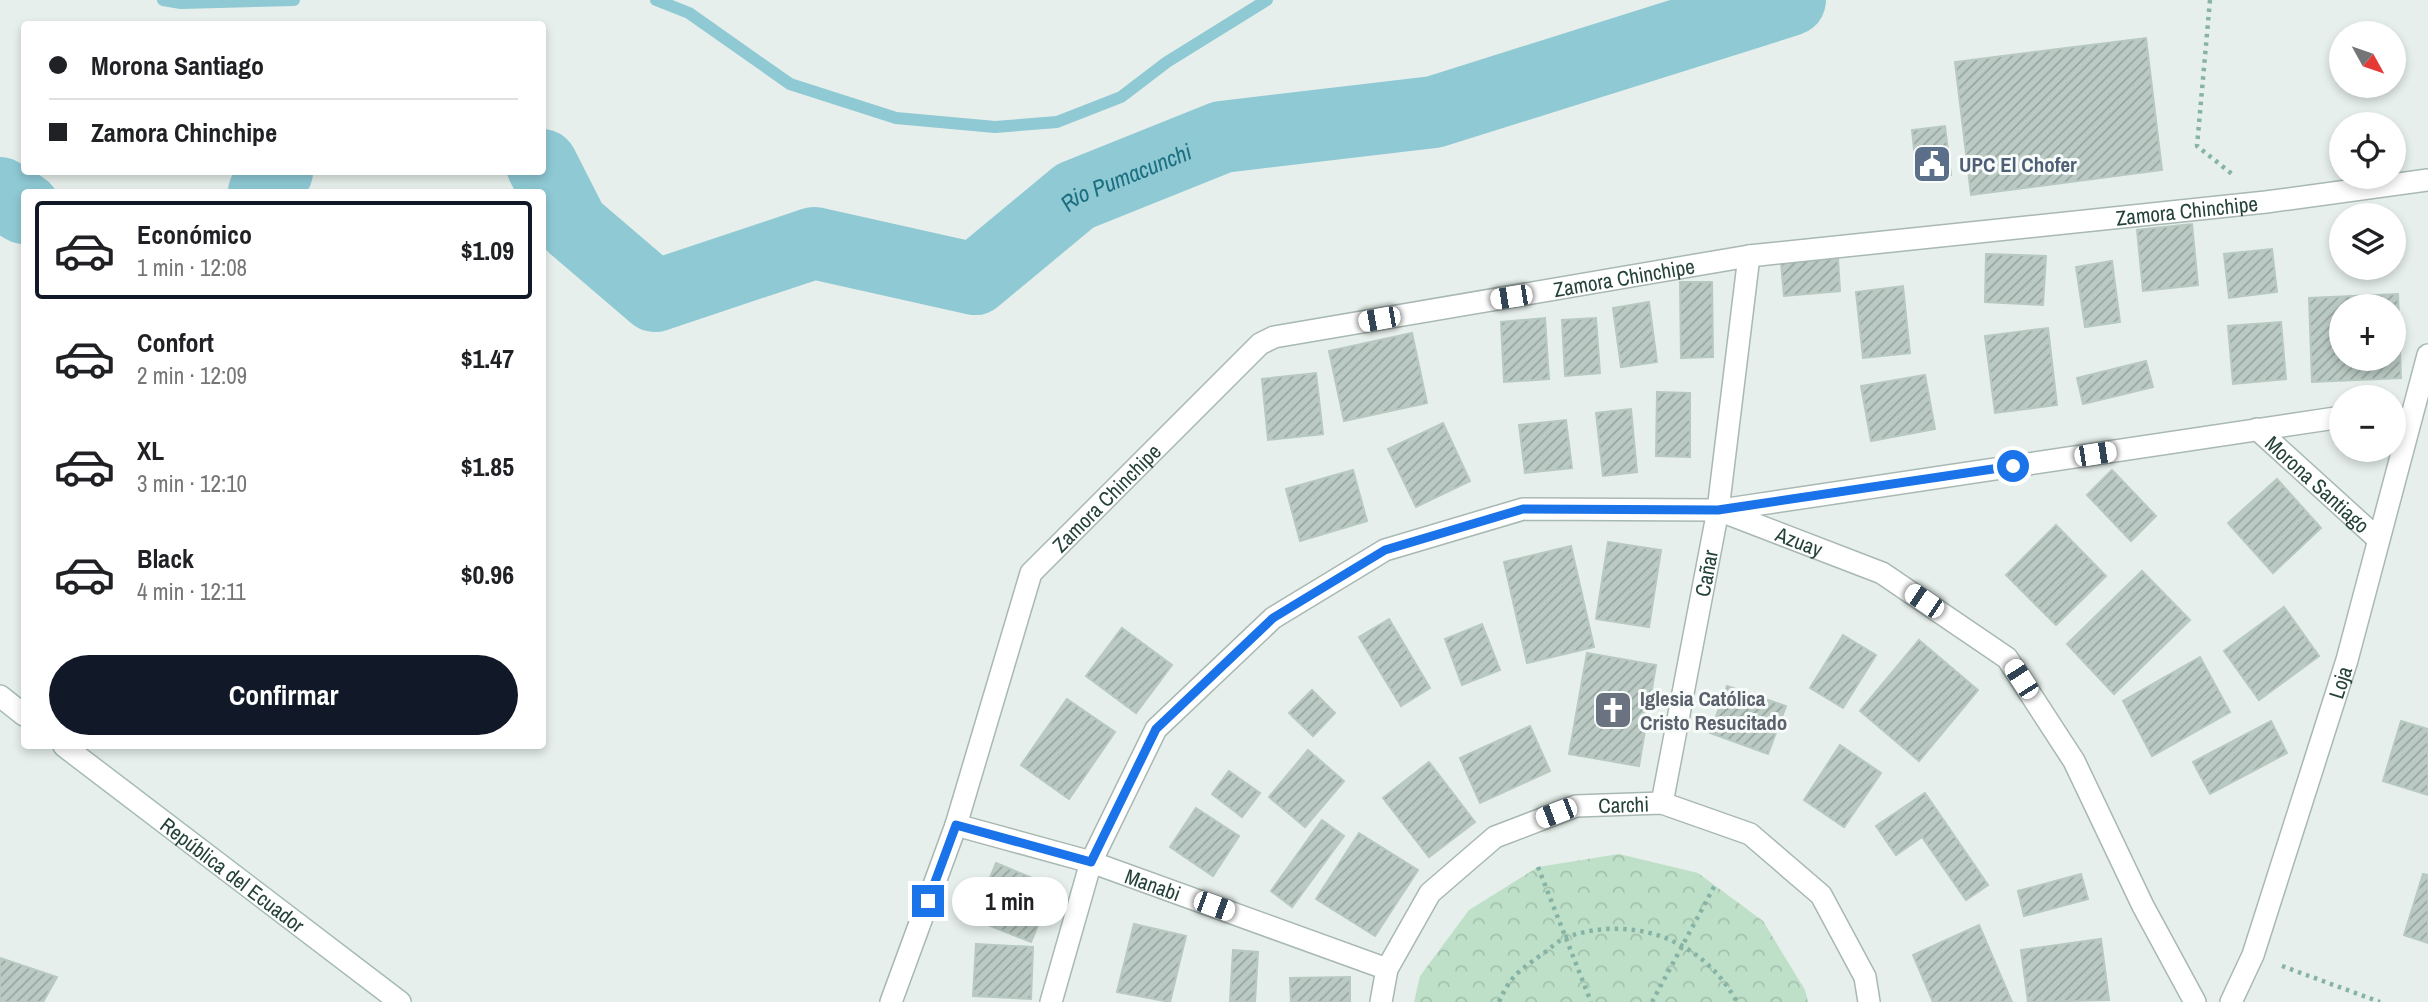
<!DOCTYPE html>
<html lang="es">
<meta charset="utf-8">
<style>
body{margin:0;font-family:"Archivo Narrow",sans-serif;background:#f6f6f6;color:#202124;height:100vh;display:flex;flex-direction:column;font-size:26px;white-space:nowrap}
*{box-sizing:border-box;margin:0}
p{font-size:23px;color:#757577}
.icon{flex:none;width:38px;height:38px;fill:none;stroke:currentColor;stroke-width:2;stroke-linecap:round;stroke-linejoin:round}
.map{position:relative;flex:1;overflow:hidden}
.sheet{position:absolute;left:21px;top:189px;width:525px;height:560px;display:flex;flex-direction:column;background:#fff;border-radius:7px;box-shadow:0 4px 10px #0003}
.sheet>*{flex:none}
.guide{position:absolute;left:21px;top:21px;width:525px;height:154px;border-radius:7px;box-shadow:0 4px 10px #0003;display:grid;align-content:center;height:154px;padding:0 28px;background:#fff}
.needle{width:46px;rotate:130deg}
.buttons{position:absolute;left:2329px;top:21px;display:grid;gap:14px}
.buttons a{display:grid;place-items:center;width:77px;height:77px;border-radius:50%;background:#fff;box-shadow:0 4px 10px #0003;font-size:35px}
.end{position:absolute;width:32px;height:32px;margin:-16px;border:9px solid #1a73e8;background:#fff;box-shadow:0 0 0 4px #fff}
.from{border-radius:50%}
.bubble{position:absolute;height:49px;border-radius:24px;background:#fff;box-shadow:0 4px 10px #0003;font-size:23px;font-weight:800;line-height:49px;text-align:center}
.car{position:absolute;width:21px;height:42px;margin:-21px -10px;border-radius:9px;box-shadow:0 0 5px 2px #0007;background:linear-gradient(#fff 24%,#345 0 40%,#fff 0 76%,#345 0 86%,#fff 0)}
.guide b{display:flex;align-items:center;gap:24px;height:66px;font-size:26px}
.guide b+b{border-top:2px solid #e0e0e0}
.guide i{width:18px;height:18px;background:#202124}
ul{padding:12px 0 0;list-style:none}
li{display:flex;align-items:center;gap:21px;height:98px;margin:0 14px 10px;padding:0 14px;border:4px solid transparent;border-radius:7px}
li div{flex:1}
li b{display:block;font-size:26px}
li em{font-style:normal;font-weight:800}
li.selected{border-color:#111827}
li>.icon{width:63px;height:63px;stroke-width:1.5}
.primary-button{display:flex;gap:14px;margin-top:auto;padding:14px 28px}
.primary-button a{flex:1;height:80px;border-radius:42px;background:#111827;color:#fff;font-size:28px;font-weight:800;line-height:80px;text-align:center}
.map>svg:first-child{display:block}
.park{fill:url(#park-crowns)}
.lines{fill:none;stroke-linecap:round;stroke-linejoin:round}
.stream{stroke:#8ec9d4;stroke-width:12}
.river{stroke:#8ec9d4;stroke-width:72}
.building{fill:url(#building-hatch);stroke:#b8c9c2;stroke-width:2;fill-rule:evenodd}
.street-casing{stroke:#a8b8b2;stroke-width:24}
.secondary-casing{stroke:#a4bbb3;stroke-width:24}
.path{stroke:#86b3a5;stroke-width:4.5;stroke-dasharray:3.5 5;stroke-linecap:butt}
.street{stroke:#fff;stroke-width:21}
.secondary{stroke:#fff;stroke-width:21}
.route{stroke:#1a73e8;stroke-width:9}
.labels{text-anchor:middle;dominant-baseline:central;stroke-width:6;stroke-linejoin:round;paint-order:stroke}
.service-label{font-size:21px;font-weight:bold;fill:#4e5e75;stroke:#f7fbf9;text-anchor:start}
.street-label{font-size:21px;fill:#24423a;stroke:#f7fbf9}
.worship-label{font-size:21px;font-weight:bold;fill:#5b616d;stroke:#f7fbf9;text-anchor:start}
.water-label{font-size:23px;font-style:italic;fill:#1c6f80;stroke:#f7fbf9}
</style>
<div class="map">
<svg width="2428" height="1002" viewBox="0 0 2428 1002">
<defs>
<pattern id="park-crowns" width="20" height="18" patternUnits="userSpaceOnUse" patternTransform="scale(1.75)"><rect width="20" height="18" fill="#bfe0c8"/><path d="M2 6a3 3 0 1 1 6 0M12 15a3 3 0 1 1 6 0" fill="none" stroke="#a4c1ad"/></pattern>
<pattern id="building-hatch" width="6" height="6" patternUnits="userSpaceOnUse" patternTransform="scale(1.75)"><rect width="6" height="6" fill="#bbcac4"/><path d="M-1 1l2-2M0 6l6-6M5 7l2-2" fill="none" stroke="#98a6a0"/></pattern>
</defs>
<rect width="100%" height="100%" fill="#e6efeb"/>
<path class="park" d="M1619,854L1698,873L1763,921L1805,990L1808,1002H1414L1420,976L1469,910L1538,867Z"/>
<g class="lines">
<path class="stream" d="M163,0L181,3L294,0
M656,0L689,13L790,84L896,118L995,127L1057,122L1121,97L1167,62L1267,0"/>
<g class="river">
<path id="s1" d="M542,165L573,226L655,296L814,243L975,279L1075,196L1222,137L1434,112L1790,0"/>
<path d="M264,192L277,172"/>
<path d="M0,193L24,208"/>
</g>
</g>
<path class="building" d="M2146,38L2162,170L1971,195L1955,62Z
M1945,126L1951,175L1917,179L1912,130Z
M2192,224L2198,285L2143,291L2137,230Z
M2272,249L2277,292L2229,298L2224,254Z
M1986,254L2046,256L2043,305L1985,302Z
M1838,258L1840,291L1784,296L1781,263Z
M2112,261L2120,322L2085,327L2076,267Z
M1680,282H1712L1713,357L1681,358Z
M1903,286L1910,353L1863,358L1856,292Z
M2398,294L2401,378L2312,382L2309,298ZM2342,306H2394V359H2342Z
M1649,302L1657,362L1621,367L1613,308Z
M1545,318L1549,379L1504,382L1501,322Z
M1596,318L1600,373L1565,376L1562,320Z
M2281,322L2286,379L2233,384L2228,326Z
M2048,328L2057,405L1995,413L1985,336Z
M1412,333L1427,403L1344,421L1329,351Z
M2146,361L2153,387L2083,404L2077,378Z
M1316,373L1323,434L1268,440L1262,379Z
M1925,375L1935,429L1871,441L1861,386Z
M1657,392L1690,393V457L1656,456Z
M1631,409L1637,472L1603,476L1596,413Z
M1566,420L1572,468L1525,473L1519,425Z
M1443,423L1470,481L1416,507L1388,449Z
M1353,470L1367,521L1300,541L1286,489Z
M2112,470L2156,516L2131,541L2087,495Z
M2277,479L2321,528L2273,573L2228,523Z
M2056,525L2106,576L2056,625L2006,575Z
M1608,542L1661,550L1649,627L1596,619Z
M1571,546L1594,647L1527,663L1504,562Z
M2142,571L2190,620L2114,694L2067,644Z
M2284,607L2319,656L2259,700L2224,651Z
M1389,619L1430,688L1401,706L1359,637Z
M1482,624L1500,670L1462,685L1445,639Z
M1122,628L1172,665L1136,713L1086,676Z
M1843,635L1876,655L1843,708L1810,688Z
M1919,640L1978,690L1919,761L1860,711Z
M1587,653L1656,665L1639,766L1569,754Z
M2200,657L2230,712L2152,756L2123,701Z
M1727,686L1786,706L1768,754L1710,733Z
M1312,690L1335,713L1313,736L1289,713Z
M1067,699L1115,732L1069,799L1021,765Z
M2271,721L2287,753L2210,794L2193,762Z
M2401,721L2428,729V795L2383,781Z
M1530,726L1550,771L1480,803L1460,758Z
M1840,745L1881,773L1844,827L1804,800Z
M1308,750L1344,781L1305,827L1269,797Z
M1429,762L1475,822L1429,857L1383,798Z
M1229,771L1260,793L1242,817L1212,794Z
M1925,793L1988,885L1966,900L1922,837L1896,855L1876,826Z
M1196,808L1239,836L1213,876L1170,847Z
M1322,820L1344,836L1292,907L1271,891Z
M1359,833L1418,870L1375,936L1316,899Z
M996,863L1054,887L1031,942L973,919Z
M2081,874L2088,899L2024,916L2018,891Z
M2423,874L2428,875V943L2404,935Z
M1134,924L1186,936L1170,1002L1117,992Z
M1979,925L2012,1002H1933L1913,955Z
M2101,939L2109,1000L2028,1002L2021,950Z
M976,944L1033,947L1031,999L973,996Z
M1233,950L1258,952L1255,1002L1230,1001Z
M0,958L57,977L43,1002H0Z
M1350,977V1002H1291L1290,978Z"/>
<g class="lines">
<defs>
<g id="street">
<path id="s2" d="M2257,429L2378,539"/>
<path d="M1721,510L2342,417"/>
<path id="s3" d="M1662,803L1718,510L1749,256"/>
<path id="s4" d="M956,825L1091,862L1387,969"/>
<path id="s5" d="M891,1002L956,825L1031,573L1260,344L1274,337L1749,256L2266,202L2428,180"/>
<path id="s6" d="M1051,1002L1091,862L1156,729L1273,618L1385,550L1523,509L1718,510L1882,573L2007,658L2074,761L2143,906L2195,1002"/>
<path id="s7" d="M1381,1002L1387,969L1430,893L1495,837L1576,806L1662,803L1750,834L1821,895L1865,977L1869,1002"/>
<path id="s8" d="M2231,1002L2253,955L2347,660L2428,355"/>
</g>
<g id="secondary">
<path d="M0,696L24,715"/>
<path id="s9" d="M64,746L400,1002"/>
</g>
</defs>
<use href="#street" class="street-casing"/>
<use href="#secondary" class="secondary-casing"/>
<path class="path" d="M2210,0L2197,146L2232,174
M1538,867L1591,1002
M2282,966L2380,1002
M1499,1002C1511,975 1518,972 1541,955C1549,950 1558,940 1567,937C1634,914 1703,940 1737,1002
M1652,1002L1715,885"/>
<use href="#street" class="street"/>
<use href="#secondary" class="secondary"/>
</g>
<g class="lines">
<path class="route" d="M928,901L956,825L1091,862L1156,729L1273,618L1385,550L1523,509L1718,510L2013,466"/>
</g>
<defs>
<symbol id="civic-square" viewBox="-11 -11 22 22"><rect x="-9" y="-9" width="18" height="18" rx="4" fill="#5c6f8a" stroke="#f7fbf9"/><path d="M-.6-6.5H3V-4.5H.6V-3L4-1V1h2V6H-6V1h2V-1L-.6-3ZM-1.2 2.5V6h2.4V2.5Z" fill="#fff"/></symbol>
<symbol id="church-square" viewBox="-11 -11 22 22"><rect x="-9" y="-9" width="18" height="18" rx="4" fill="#6b7280" stroke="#f7fbf9"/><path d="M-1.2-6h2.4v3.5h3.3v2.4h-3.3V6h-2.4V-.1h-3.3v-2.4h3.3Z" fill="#fff"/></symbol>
</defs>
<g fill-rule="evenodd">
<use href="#civic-square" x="1910" y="142" width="44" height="44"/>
<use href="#church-square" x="1591" y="688" width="44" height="44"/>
</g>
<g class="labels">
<g class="service-label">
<text x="1959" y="164">UPC El Chofer</text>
</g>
<g class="street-label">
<text stroke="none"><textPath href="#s5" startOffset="1713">Zamora Chinchipe</textPath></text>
<text stroke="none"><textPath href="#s5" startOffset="1146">Zamora Chinchipe</textPath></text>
<text stroke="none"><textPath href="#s2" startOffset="82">Morona Santiago</textPath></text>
<text stroke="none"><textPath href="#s5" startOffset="558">Zamora Chinchipe</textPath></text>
<text stroke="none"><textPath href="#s6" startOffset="1012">Azuay</textPath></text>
<text stroke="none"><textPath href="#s3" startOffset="234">Cañar</textPath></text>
<text stroke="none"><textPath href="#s8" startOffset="338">Loja</textPath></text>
<text stroke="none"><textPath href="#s7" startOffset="341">Carchi</textPath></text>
<text stroke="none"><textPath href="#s9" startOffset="212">República del Ecuador</textPath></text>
<text stroke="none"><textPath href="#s4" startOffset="206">Manabi</textPath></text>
</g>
<g class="worship-label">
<text x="1640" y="698">Iglesia Católica<tspan x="1640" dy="24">Cristo Resucitado</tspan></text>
</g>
<g class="water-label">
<text stroke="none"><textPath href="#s1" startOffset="693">Rio Pumacunchi</textPath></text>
</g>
</g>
</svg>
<div class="buttons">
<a><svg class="needle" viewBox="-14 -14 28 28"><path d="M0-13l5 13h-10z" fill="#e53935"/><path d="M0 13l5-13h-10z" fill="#757577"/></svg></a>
<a><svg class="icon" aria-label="locate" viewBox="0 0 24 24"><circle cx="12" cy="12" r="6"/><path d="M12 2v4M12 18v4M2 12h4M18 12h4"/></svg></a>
<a><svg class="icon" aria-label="layers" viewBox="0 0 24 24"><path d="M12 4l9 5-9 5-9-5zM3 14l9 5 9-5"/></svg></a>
<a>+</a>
<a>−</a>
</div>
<i class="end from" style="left:2013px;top:466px"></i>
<i class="end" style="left:928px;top:901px"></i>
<div class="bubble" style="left:952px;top:877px;width:116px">1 min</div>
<i class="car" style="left:1511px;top:297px;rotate:261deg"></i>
<i class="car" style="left:1379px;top:319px;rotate:260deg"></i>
<i class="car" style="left:2095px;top:454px;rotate:81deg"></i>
<i class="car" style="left:1924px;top:601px;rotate:304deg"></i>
<i class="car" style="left:2021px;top:679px;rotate:327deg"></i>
<i class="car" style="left:1556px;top:813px;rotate:249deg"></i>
<i class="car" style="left:1214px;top:906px;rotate:110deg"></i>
<div class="guide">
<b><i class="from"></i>Morona Santiago</b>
<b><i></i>Zamora Chinchipe</b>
</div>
<section class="sheet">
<ul>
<li class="selected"><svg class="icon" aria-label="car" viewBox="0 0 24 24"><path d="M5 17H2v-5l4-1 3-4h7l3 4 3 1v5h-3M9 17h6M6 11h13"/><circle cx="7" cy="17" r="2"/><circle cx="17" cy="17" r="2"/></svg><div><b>Económico</b><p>1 min · 12:08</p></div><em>$1.09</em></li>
<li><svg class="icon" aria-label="car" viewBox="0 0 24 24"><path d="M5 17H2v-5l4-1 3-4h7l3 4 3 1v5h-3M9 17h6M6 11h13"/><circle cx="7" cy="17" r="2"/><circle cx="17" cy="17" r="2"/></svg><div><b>Confort</b><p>2 min · 12:09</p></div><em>$1.47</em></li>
<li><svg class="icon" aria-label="car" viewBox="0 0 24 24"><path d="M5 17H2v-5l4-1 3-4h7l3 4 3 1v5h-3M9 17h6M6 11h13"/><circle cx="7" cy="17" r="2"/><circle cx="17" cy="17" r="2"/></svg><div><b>XL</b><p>3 min · 12:10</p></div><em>$1.85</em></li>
<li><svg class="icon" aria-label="car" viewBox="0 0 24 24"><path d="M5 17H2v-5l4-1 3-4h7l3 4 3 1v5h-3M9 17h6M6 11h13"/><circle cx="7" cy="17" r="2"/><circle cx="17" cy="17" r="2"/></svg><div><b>Black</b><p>4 min · 12:11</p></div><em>$0.96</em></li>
</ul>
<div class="primary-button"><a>Confirmar</a></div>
</section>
</div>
